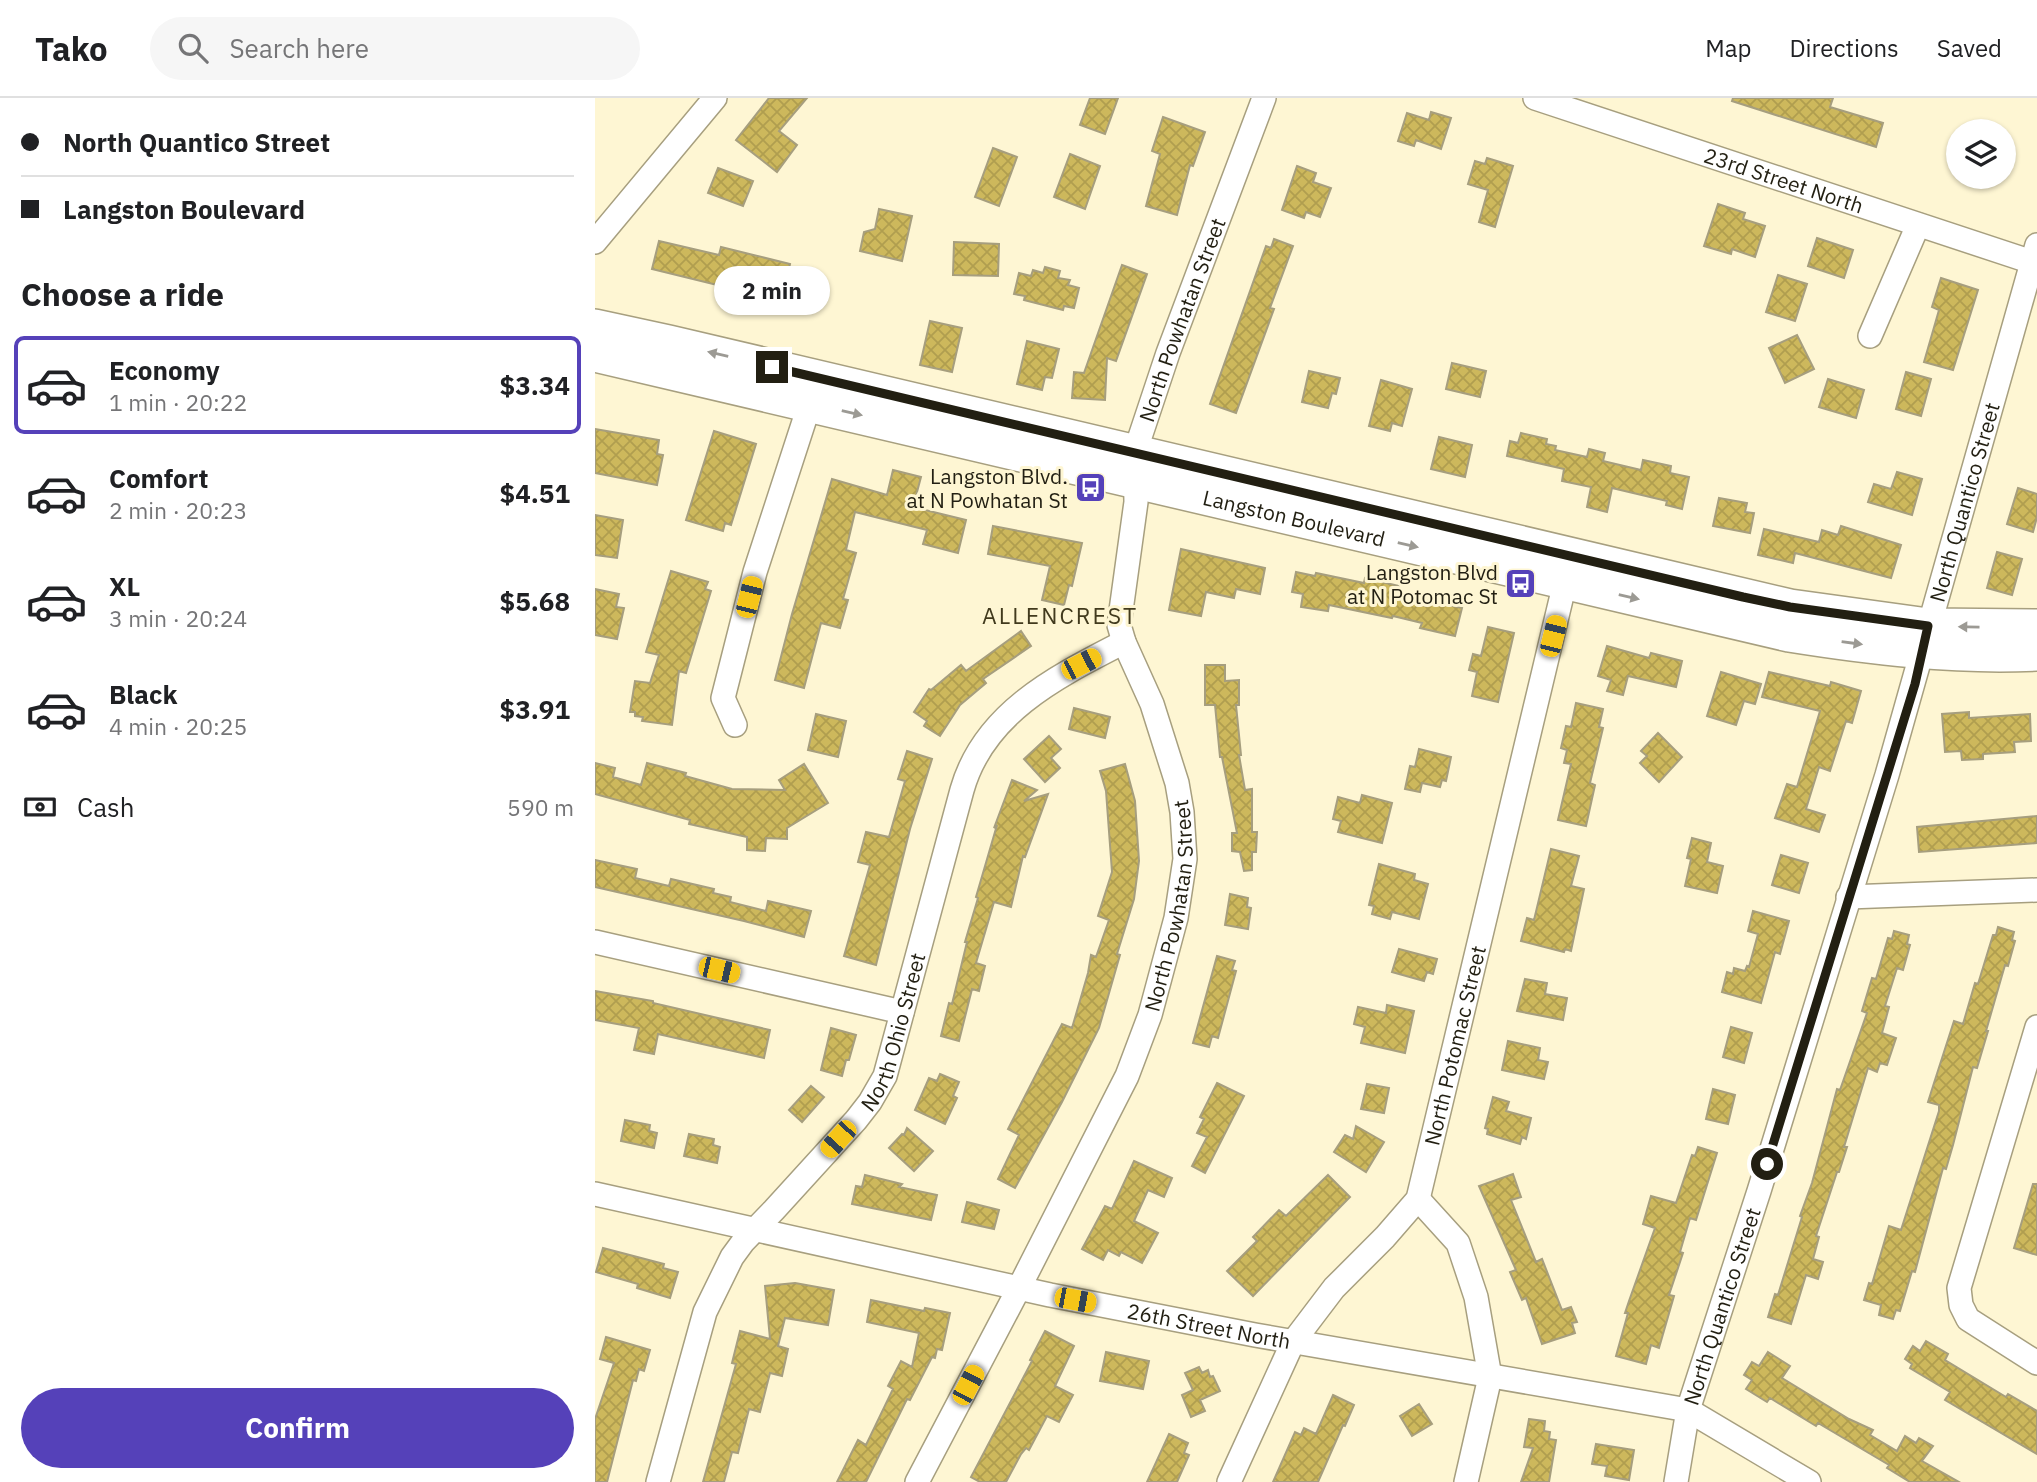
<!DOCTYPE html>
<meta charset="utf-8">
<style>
body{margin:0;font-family:"IBM Plex Sans",sans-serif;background:#f6f6f6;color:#202124;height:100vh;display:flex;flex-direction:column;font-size:26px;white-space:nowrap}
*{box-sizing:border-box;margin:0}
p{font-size:23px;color:#757577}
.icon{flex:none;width:38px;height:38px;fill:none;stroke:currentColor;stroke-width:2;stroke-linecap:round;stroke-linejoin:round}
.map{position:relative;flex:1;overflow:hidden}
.sheet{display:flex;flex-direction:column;background:#fff;width:595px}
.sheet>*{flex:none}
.top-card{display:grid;align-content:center;height:154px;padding:0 21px;background:#fff}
.buttons{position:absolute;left:1351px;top:21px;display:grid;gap:14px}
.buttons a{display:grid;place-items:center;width:70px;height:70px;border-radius:50%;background:#fff;box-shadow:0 2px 5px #0004;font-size:35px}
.end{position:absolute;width:32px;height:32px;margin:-16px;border:9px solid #221f12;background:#fff;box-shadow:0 0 0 4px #fff}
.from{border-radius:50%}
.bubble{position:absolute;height:49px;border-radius:24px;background:#fff;box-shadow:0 2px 5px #0004;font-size:23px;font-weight:700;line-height:49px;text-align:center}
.car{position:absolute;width:21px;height:42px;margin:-21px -10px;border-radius:9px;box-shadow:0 0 5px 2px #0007;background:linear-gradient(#f5c518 24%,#345 0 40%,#f5c518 0 76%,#345 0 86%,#f5c518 0)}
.top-card b{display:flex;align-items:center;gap:24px;height:66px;font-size:26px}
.top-card b+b{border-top:2px solid #e0e0e0}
.top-card i{width:18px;height:18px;background:#202124}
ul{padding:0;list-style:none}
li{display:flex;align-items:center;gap:21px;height:98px;margin:0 14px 10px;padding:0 7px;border:4px solid transparent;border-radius:10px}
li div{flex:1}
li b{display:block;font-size:26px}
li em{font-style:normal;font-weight:700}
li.selected{border-color:#5541b9}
li>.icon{width:63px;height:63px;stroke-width:1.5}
h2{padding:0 21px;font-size:32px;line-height:84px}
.pay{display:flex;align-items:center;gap:18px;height:77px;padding:0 21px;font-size:26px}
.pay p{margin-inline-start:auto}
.action{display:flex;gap:14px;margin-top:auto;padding:14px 21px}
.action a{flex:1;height:80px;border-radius:42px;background:#5541b9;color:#fff;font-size:28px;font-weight:700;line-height:80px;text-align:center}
header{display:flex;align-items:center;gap:42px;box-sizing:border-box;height:98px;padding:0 35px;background:#fff;border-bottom:2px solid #e0e0e0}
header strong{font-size:33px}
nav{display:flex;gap:38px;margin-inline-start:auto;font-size:24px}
.search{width:490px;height:63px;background:#f6f6f6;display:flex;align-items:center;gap:18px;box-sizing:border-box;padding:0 24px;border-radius:38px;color:#757577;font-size:26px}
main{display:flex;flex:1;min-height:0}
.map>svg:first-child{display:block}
.building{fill:url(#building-cross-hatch);stroke:#a69e7e;stroke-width:2}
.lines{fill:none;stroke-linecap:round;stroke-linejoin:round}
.street-casing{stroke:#a79f7f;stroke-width:26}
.primary-casing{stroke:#a79f7f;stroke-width:38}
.street{stroke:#fff;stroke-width:23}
.primary{stroke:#fff;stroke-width:35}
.oneway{fill:#9c9a94}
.route{stroke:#221f12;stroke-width:9}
.labels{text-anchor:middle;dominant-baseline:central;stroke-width:6;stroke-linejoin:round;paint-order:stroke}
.street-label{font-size:21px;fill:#221f12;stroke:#fef6d3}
.poi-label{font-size:21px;fill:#221f12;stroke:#fef6d3;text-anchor:end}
.neighbourhood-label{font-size:23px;letter-spacing:2px;fill:#413a1d;stroke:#fef6d3}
</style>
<header>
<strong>Tako</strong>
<div class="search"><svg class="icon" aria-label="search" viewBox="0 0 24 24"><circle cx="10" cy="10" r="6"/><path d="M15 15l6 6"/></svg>Search here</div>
<nav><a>Map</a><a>Directions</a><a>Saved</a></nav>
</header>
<main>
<section class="sheet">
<div class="top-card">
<b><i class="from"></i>North Quantico Street</b>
<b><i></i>Langston Boulevard</b>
</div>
<h2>Choose a ride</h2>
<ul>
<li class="selected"><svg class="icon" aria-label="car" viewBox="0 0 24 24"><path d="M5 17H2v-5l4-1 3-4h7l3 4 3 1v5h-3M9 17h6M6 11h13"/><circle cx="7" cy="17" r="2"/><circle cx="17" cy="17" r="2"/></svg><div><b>Economy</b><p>1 min · 20:22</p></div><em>$3.34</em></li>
<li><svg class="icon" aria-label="car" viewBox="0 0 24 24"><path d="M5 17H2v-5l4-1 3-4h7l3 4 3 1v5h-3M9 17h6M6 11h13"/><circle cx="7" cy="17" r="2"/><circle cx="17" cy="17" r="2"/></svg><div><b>Comfort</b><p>2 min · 20:23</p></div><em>$4.51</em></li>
<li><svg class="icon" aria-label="car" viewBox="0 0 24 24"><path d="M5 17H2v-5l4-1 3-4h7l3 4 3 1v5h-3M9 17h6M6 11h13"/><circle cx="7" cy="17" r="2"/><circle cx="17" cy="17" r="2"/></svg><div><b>XL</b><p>3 min · 20:24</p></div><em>$5.68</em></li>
<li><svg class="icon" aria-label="car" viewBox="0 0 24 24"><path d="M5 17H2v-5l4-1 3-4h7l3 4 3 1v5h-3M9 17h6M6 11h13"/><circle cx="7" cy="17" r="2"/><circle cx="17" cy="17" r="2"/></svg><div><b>Black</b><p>4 min · 20:25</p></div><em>$3.91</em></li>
</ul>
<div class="pay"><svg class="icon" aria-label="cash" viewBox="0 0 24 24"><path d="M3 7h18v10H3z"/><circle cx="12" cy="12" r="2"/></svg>Cash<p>590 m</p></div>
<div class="action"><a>Confirm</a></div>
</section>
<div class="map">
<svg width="1442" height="1384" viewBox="0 0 1442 1384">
<defs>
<pattern id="building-cross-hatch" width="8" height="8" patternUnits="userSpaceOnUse" patternTransform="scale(1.75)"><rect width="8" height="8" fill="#cdb85c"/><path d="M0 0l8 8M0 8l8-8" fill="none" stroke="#b09e4f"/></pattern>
</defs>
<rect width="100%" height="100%" fill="#fef6d3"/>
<path class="building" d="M174,0H212L184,33L202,47L182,74L141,42Z
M495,0H523L510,36L485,27Z
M1138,0H1238L1235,9L1288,25L1281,49L1137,3Z
M836,14L856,20L846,51L821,42L819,48L803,43L812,15L834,22Z
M568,19L610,34L598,68L595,67L582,117L551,108L565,56L557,53Z
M398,50L422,59L404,108L380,99Z
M475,56L505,68L490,111L459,99Z
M892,60L918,68L900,129L884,124L893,92L873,86L880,63L890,66Z
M702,68L721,75L718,84L736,90L725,119L711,114L709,120L687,112Z
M123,70L158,83L148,108L113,95Z
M1123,106L1150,115L1148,121L1170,128L1160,159L1137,151L1136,156L1109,148Z
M284,111L317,118L307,163L265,153L269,134L280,131Z
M1222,140L1258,152L1249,180L1213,168Z
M679,141L698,148L675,210L679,211L641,315L615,306L671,148L676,150Z
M64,143L124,157L126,149L195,166L187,203L57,171Z
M359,144L404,146L403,178L358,177Z
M527,167L552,176L521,263L512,260L510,302L477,300L479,274L489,275Z
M450,169L465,173L463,180L475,182L473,187L484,190L479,210L469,208L468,212L429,202L430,198L419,196L424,175L436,178L438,172L448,175Z
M1183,177L1212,186L1200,223L1171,214Z
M1346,180L1383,192L1358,272L1329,264L1344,212L1337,209Z
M335,223L367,230L357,274L325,267Z
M1202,237L1219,271L1190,285L1174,250Z
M432,243L464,251L457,280L450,279L447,292L422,286Z
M857,265L891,273L885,299L851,291Z
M714,273L745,280L741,296L737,295L733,310L707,304Z
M1311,274L1336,281L1326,318L1301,311Z
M1233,281L1269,292L1261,320L1224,309Z
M786,282L817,291L807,328L797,325L795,333L774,328Z
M0,331L64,342L62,356L68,357L62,387L0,375Z
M119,333L161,346L136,427L130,425L128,433L91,422Z
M926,335L952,341L951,346L961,348L960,352L992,359L994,351L1010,355L1008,363L1046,372L1048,362L1076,368L1075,375L1094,379L1087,411L1071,407L1072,403L1017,390L1012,414L992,409L996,389L967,383L969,371L912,358L915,343L923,345Z
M844,339L877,347L870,379L836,371Z
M298,372L326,379L318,409L371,422L363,455L328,446L332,432L260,414L251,452L261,455L248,501L253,502L245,530L226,525L209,590L180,582L197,516L237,381L292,397Z
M1302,374L1327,381L1317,417L1273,404L1279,386L1296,391Z
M1423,390L1442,396V419L1438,434L1412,426Z
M1124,400L1152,405L1150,414L1159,415L1155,435L1118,428Z
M0,417L28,422L22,460L0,457Z
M398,428L487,445L477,488L474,487L469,507L447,502L455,468L393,456Z
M1246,428L1306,447L1296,480L1200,455L1198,465L1163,457L1169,431L1224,444L1227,432L1243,437Z
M586,451L670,470L665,496L641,491L639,500L611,494L606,518L574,512Z
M1402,454L1427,461L1417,497L1392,490Z
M76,473L113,484L110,491L116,493L91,575L84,573L77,627L47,623L48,619L40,618V614H35L40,583L55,585L64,557L51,554Z
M701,474L720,478L721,475L769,485L770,480L804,488L802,501L831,508L832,502L867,510L860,538L825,530L827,525L798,518L797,520L734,507L733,513L706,509L708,496L697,494Z
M0,491L24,496L21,509L29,510L22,541L0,537Z
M893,529L919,535L903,604L877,598L882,574L874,572L878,556L886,558Z
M426,533L436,548L388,581L391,585L365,607L345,638L329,628L332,623L319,614L334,591L336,592L366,567L371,573Z
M1012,548L1054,560L1056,555L1087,563L1081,589L1033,578L1028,597L1012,593L1016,582L1003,578Z
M610,567H630V583L644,582V607H641L646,657H644L650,692L657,691V734H662L661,754H657V772L649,773L645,754L637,753V735H642L627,659H625L620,607H610Z
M1126,574L1166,586L1160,606L1149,603L1141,627L1112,618Z
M1174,574L1235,588L1236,584L1266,593L1257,625L1251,623L1235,673L1224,669L1211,711L1230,717L1224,734L1180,720L1192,686L1202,689L1225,613L1167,599Z
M981,605L1008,611L1004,629L1008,630L995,685L1000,687L991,728L963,722L976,666L969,665L972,652L966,650L971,628L976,629Z
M479,610L515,619L510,640L474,631Z
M1374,614V620L1435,616L1436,643L1419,644L1420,654L1388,656V661L1367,662L1366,653L1350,654L1347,616Z
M221,616L251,623L243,659L213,652Z
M1063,635L1087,659L1064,684L1045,665L1052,658L1046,653Z
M454,638L466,651L456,660L465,670L450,684L429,661Z
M824,651L856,659L851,683L847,682L845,689L827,685L825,694L810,691L815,668L820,669Z
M312,653L337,661L315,731L281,867L249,858L275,767L263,764L271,734L294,739L310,683L303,681Z
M0,665L20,670L18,679L46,687L52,665L91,675L90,678L137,691L190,692L184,682L209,666L233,705L192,730V741L171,740L170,753L152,752V739L94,726L95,722L0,696Z
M530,666L540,703L544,763L539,801L522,856L525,857L504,930L467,1004L420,1090L403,1081L424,1037L413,1031L467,926L477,930L493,875L496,857L501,859L514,822L503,818L517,774L511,693L505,673Z
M417,682L442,692L429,703L453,696L430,759L428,758L416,809L399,804L381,865L390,868L384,893L377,891L364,943L346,938L354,905L357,906L372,844H370L383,800L381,799L402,727L399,730Z
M767,697L797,705L787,745L743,734L746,723L738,721L743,699L765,705Z
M1442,718V745L1324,754L1322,729Z
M1097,740L1116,745L1112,764L1128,768L1122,795L1090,788L1096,761L1092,760Z
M956,751L984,758L976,788L989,791L976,853L970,851L969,854L926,843L932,820L939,822Z
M1186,757L1213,765L1204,795L1177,787Z
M0,762L42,771L40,780L74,788L76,781L119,791L118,795L136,799L135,804L171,813L173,803L216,813L209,839L149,823L0,789Z
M784,766L820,776L819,782L833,786L824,821L797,814L795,821L777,816L779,808L774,807Z
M635,796L653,800L652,809L656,810L653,831L630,827Z
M1158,813L1194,823L1185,856L1180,854L1166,905L1127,894L1132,874L1138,876L1139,870L1150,873L1152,868L1154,869L1163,836L1153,833Z
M1403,829L1419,834L1417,842L1420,843L1413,868L1410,867L1391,933H1393L1382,970L1378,969L1358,1047L1351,1071L1348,1070L1320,1174L1317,1173L1305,1213L1301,1212L1298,1221L1284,1217L1286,1207L1269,1202L1274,1185L1277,1186L1294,1128L1306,1132L1344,1013V1007L1333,1004L1339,985L1359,923L1368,926L1380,885L1383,886L1398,837H1401Z
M1299,833L1314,837L1312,846L1315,847L1308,872L1302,870L1290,908L1294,909L1287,935L1301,940L1292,967L1285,965L1282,974L1273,970L1249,1049H1252L1244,1074H1242L1221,1138L1224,1139L1218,1161L1228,1164L1223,1181L1211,1177L1196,1226L1173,1219L1180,1196L1183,1197L1207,1119L1205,1118L1217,1085L1242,991L1245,992L1272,915L1267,913L1277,880L1281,881L1293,840L1297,841Z
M804,851L842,861L838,876L832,874L829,883L797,874Z
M622,858L640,863L637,872L641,873L623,940L617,938L614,949L598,945Z
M930,881L952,885L950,896L972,900L968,922L922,913Z
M0,893L58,903V905L175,932L169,960L63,936L59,956L39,952L44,930L0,922Z
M792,907L819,913L810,955L766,945L770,929L759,926L763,909L791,915Z
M1136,929L1157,935L1149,965L1128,959Z
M236,930L261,937L254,962H251L247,978L226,972Z
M913,943L945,950L943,962L953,964L949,981L907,972Z
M345,976L364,984L358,998L362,1000L350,1026L320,1012L334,980L342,983Z
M622,985L649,998L610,1075L597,1068L612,1039L602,1035L609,1021L605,1019Z
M772,986L794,990L789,1015L766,1011Z
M216,988L229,999L207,1024L194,1012Z
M1118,991L1140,997L1133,1026L1111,1021Z
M898,999L914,1004L911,1013L936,1020L931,1041L927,1039L925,1046L892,1036L893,1031L890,1030Z
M30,1022L55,1027L54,1033L62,1035L59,1050L26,1043Z
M761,1028L789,1044L771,1074L739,1054L750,1037L758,1041Z
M312,1030L338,1053L319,1073L294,1050L307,1036L309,1037Z
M94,1036L119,1041L118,1047L125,1049L122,1065L89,1058Z
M1103,1049L1122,1055L1101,1122L1095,1120L1085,1154L1088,1155L1074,1197L1079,1198L1064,1250L1056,1247L1051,1266L1021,1258L1033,1215H1030L1034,1203L1060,1130L1048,1126L1056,1098L1081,1105L1097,1057L1100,1058Z
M539,1063L577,1080L569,1099L553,1092L539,1123L563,1135L547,1165L526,1154L524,1158L513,1152L508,1162L487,1151L510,1108L517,1111Z
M918,1076L926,1099L916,1102L941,1164L947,1161L967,1212L976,1209L982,1224L977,1225L980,1235L947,1246L931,1200L927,1202L915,1174L921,1172L884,1088Z
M270,1077L307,1086L304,1089L342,1097L336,1122L257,1106L261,1088L267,1089Z
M733,1077L755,1099L658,1198L632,1173L662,1143L658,1139L684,1112L691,1118Z
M1438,1086H1442V1157L1419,1150Z
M372,1104L404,1112L399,1131L367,1124Z
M8,1150L69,1166L68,1170L83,1174L75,1200L42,1190L43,1186L1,1174Z
M200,1185L239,1192L233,1227L190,1220L183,1248L193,1251L187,1278L175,1275L165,1314L154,1311L143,1355L137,1354L129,1384H108L141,1266L137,1265L145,1233L175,1241L170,1188Z
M276,1202L329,1213L330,1210L355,1215L347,1252L342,1251L340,1260L337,1259L315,1302L312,1301L271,1384H242L263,1342L271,1347L298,1291L293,1288L306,1263L317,1269L324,1235L272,1224Z
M450,1233L479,1248L460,1288L478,1297L464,1324L452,1318L434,1352L431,1350L426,1356L411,1384H385L376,1379L437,1263L435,1262Z
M11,1239L55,1252L49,1273L44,1271L41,1283L38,1282L12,1384H0V1321L19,1265L5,1261Z
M1331,1243L1353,1256L1350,1262L1411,1299L1413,1296L1442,1313V1356L1350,1302L1355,1294L1315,1270L1317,1266L1310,1261L1318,1248L1325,1253Z
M511,1254L554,1263L548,1291L505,1283Z
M1173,1254L1195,1268L1187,1280L1254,1321L1278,1332L1275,1337L1302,1353L1310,1338L1321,1345L1324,1340L1338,1348L1327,1363L1364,1384H1315L1292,1370L1294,1367L1223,1325L1221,1328L1175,1300L1172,1304L1151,1291L1157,1282L1149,1277L1157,1264L1164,1268Z
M604,1269L607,1275L613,1272L615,1279L618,1278L625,1293L605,1302L610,1313L596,1319L587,1297L598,1292L590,1275Z
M738,1297L759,1307L750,1328L748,1327L723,1384H678L700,1334L706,1337L709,1330L721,1336Z
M824,1306L837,1326L817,1338L805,1318Z
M934,1321L950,1323L949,1333L955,1334L954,1341L961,1342L954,1384H926L938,1350L929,1349Z
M574,1336L593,1345L589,1355L594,1357L582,1384H552Z
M1001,1346L1039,1352L1034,1382L1010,1378L1012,1368L997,1366Z"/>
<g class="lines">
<defs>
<g id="street">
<path id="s1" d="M940,0L1437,164"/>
<path d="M0,144L120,0"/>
<path d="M1275,238L1323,127"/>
<path d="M140,627L128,600L160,474L215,305"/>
<path d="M1253,799L1442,792"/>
<path d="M0,844L307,914"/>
<path d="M1442,929L1364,1190L1366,1207L1373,1221L1442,1265"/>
<path id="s2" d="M0,1096L455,1197L660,1237L1093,1312L1214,1384"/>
<path d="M823,1101L863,1145L881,1199L895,1279L871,1384"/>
<path id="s3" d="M63,1384L110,1214L137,1159L148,1144L179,1112L261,1022L275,1004L290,978L367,692C389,614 463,578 529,544"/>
<path id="s4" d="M322,1384L424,1190L532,978L555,917L581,820L590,761L587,714L582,685L557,606L529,544L524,527L541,404L540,354L573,255L669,0"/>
<path id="s5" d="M634,1384L698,1244L739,1190L790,1139L823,1101L973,472"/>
<path id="s6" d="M1081,1384L1093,1312L1164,1093L1292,677L1442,147"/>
</g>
<g id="primary">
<path d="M0,229L74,245L1195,509L1333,528L1442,529"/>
<path id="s7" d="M0,256L1194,536C1276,549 1359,559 1442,555"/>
</g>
</defs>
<use href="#street" class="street-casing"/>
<use href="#primary" class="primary-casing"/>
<use href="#street" class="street"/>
<use href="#primary" class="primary"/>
</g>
<defs><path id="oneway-solid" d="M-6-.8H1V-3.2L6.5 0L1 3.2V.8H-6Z" transform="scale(1.75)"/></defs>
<g class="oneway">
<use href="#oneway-solid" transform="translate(123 256) rotate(-167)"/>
<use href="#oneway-solid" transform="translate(257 315) rotate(13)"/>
<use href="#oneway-solid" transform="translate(813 447) rotate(13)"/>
<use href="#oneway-solid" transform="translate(1034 499) rotate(13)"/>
<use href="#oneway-solid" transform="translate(1374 529) rotate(-179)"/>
<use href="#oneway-solid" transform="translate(1257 545) rotate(8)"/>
</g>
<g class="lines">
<path class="route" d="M177,269L1148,499L1195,509L1333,528L1320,586L1172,1066"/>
</g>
<defs>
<symbol id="bus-square" viewBox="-11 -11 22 22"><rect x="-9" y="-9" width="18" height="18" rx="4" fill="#5541b9" stroke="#fef6d3"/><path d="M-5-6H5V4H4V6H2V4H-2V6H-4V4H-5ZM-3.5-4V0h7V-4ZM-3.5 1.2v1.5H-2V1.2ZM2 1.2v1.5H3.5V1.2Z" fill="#fff"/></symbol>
</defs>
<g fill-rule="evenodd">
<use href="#bus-square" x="478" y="372" width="35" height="35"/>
<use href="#bus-square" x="908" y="468" width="35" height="35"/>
</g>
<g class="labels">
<g class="street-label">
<text stroke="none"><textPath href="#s1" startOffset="262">23rd Street North</textPath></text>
<text stroke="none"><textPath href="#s4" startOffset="1242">North Powhatan Street</textPath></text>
<text stroke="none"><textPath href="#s6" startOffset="1022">North Quantico Street</textPath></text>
<text stroke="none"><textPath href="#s7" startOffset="718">Langston Boulevard</textPath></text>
<text stroke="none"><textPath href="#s4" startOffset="634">North Powhatan Street</textPath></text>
<text stroke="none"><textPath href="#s3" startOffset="520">North Ohio Street</textPath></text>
<text stroke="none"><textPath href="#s5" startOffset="502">North Potomac Street</textPath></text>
<text stroke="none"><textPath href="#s6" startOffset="182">North Quantico Street</textPath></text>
<text stroke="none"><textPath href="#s2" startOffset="628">26th Street North</textPath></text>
</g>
<g class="poi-label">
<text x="473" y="378">Langston Blvd.<tspan x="473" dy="24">at N Powhatan St</tspan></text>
<text x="903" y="474">Langston Blvd<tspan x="903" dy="24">at N Potomac St</tspan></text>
</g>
<g class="neighbourhood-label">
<text x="465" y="517">ALLENCREST</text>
</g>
</g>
</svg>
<div class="buttons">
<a><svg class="icon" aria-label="layers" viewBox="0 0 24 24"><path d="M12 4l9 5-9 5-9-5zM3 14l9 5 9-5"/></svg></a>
</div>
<i class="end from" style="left:1172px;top:1066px"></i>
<i class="end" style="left:177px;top:269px"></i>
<div class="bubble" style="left:119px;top:168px;width:116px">2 min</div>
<i class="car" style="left:154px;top:499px;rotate:14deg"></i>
<i class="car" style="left:958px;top:538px;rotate:14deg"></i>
<i class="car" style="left:486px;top:566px;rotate:63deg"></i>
<i class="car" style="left:124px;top:872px;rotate:103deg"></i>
<i class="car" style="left:243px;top:1041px;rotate:222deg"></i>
<i class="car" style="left:480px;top:1202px;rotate:101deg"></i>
<i class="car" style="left:373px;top:1287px;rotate:28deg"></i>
</div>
</main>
